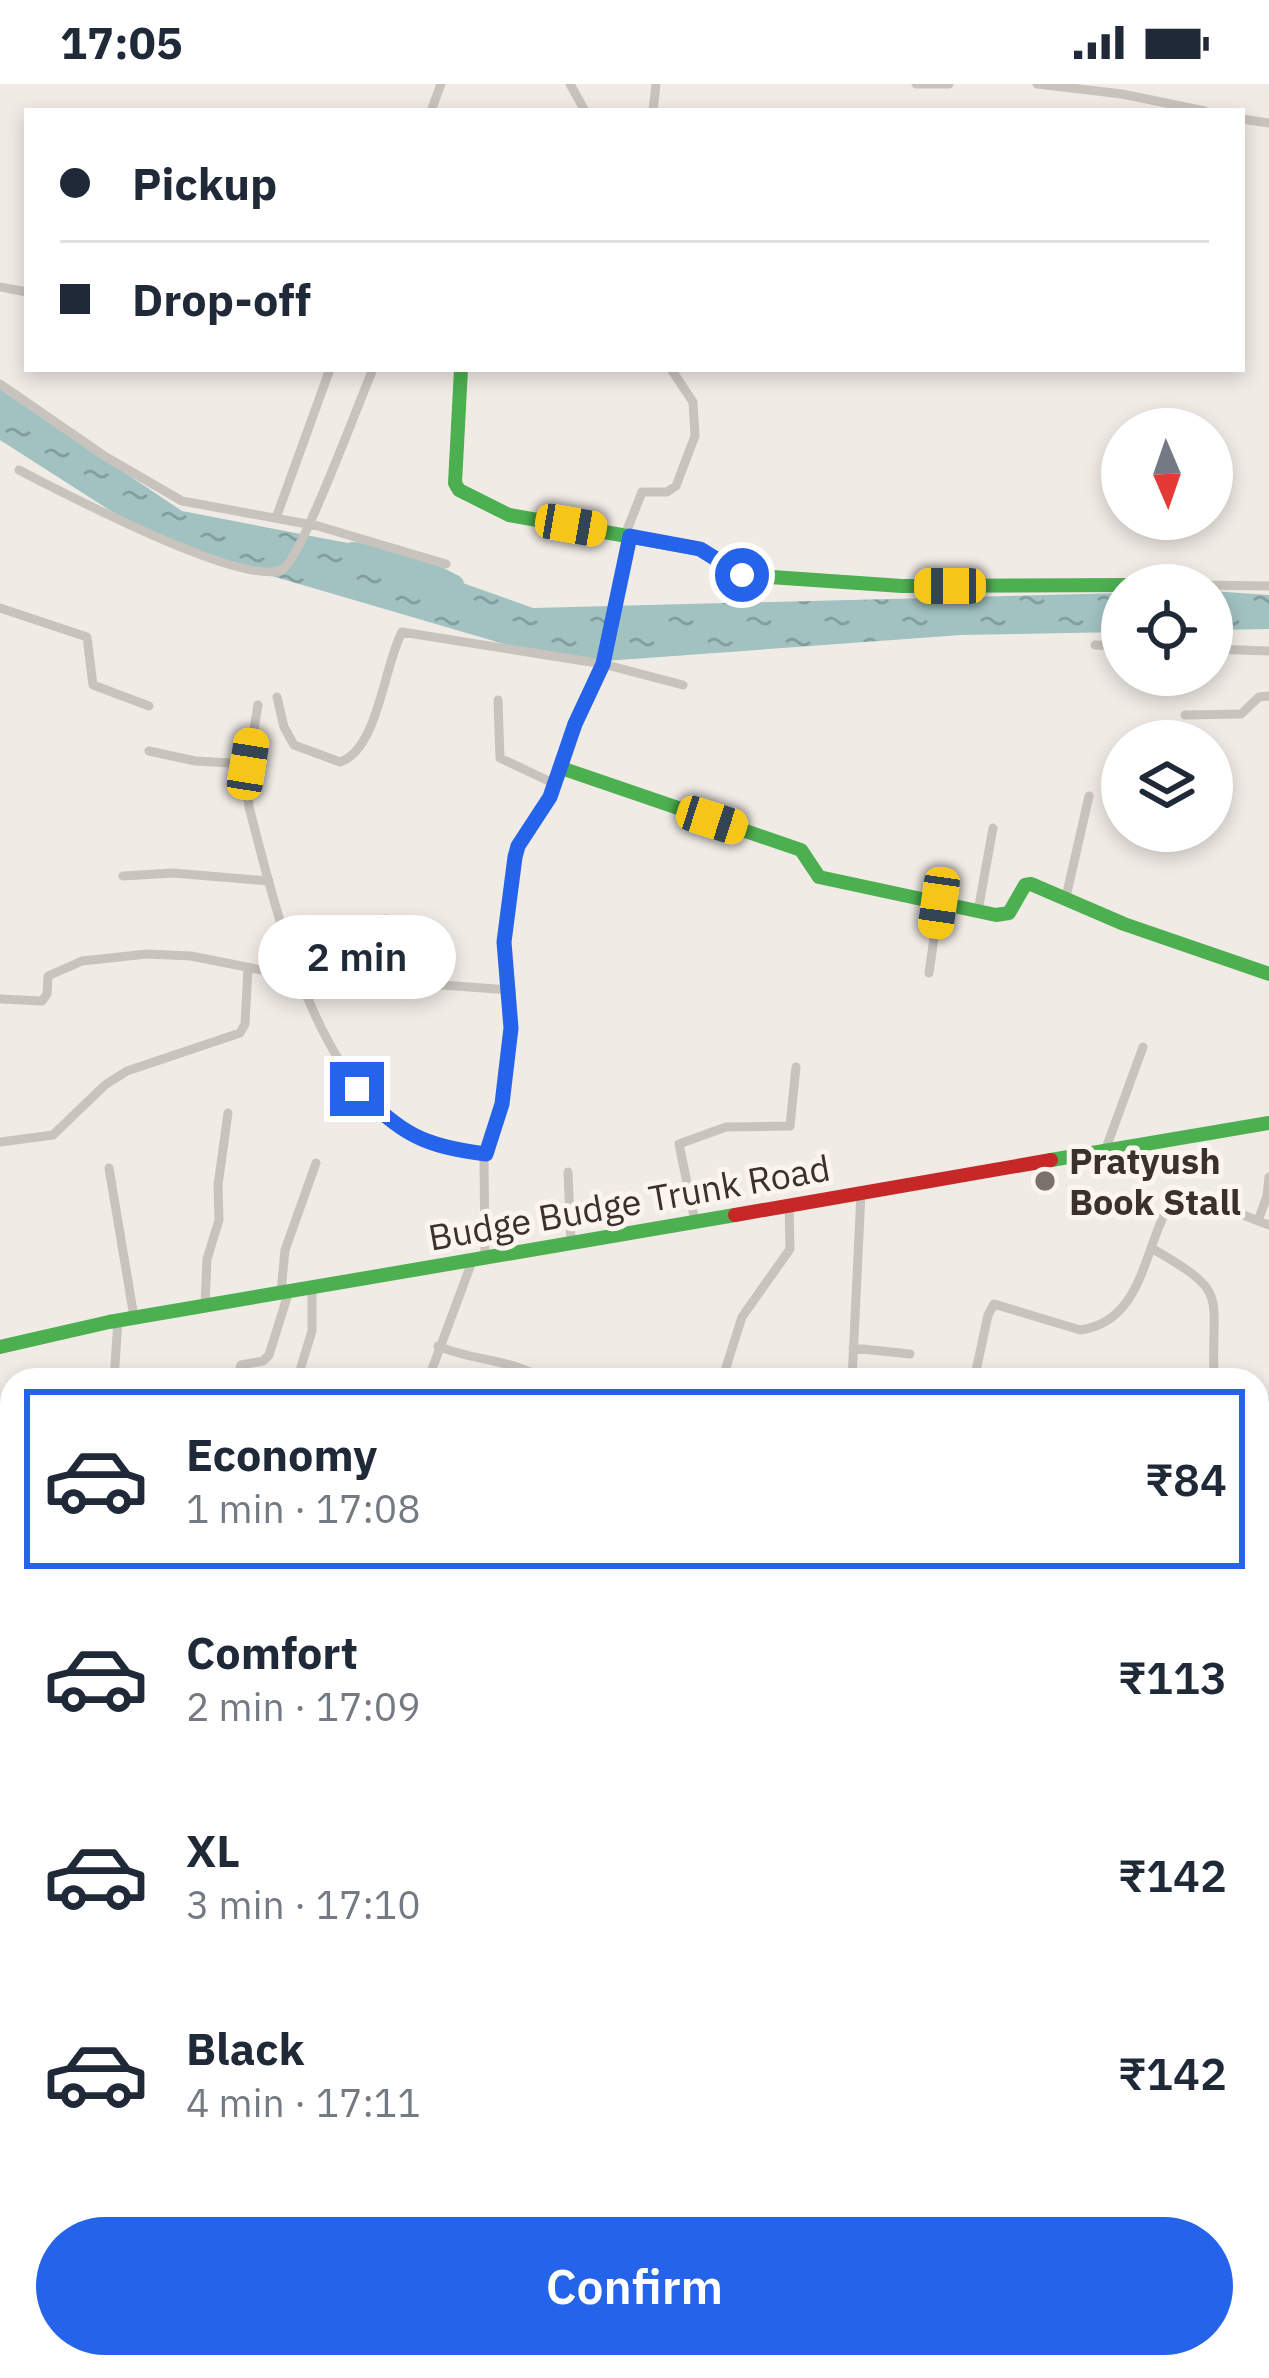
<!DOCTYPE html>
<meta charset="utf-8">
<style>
body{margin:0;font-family:"IBM Plex Sans",sans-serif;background:#f2f2f3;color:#1f2937;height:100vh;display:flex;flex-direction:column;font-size:45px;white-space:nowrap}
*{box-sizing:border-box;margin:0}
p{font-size:39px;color:#747a83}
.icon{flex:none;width:66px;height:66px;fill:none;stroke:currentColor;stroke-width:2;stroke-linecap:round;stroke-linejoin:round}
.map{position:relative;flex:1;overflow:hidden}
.panel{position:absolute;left:0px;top:1284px;width:1269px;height:1011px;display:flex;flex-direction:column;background:#fff;border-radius:36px 36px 0 0;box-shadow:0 6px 18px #0003}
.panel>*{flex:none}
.banner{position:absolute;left:24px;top:24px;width:1221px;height:264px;border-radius:0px;box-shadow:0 6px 18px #0003;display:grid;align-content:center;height:264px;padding:0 36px;background:#fff}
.needle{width:78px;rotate:178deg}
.fabs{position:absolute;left:1101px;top:324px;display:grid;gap:24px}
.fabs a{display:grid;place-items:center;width:132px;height:132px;border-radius:50%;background:#fff;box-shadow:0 6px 18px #0003;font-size:60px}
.end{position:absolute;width:54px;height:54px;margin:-27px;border:15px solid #2563eb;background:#fff;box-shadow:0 0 0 6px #fff}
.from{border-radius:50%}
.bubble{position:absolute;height:84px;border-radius:42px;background:#fff;box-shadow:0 6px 18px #0003;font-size:39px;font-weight:600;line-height:84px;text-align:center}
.car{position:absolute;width:36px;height:72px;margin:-36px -18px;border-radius:15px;box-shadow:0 0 9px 3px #0007;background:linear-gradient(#f5c518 24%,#345 0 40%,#f5c518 0 76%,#345 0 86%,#f5c518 0)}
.banner b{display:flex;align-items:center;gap:42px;height:114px;font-size:45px}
.banner b+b{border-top:3px solid #e0e1e3}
.banner i{width:30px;height:30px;background:#1f2937}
ul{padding:21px 0 0;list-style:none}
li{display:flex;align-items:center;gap:36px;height:180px;margin:0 24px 18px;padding:0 12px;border:6px solid transparent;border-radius:0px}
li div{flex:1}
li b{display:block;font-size:45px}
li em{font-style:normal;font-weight:600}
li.current{border-color:#2563eb}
li>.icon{width:108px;height:108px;stroke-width:1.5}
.primary-button{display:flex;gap:24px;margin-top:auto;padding:24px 36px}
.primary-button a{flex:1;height:138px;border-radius:72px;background:#2563eb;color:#fff;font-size:48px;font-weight:600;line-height:138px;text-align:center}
.status{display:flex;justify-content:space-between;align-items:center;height:84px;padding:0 60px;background:#fff;direction:ltr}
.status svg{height:33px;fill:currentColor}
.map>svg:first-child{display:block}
.water{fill:url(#water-ripples)}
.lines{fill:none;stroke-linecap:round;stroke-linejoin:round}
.river{stroke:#a1c2c1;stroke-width:18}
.street{stroke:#c9c3be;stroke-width:9}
.fast{stroke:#4caf50;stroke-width:14}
.jam{stroke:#c62828;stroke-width:14}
.rail-casing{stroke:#b1aca8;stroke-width:8}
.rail{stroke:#fbf5ee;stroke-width:3;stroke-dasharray:9;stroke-linecap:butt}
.route{stroke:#2563eb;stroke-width:15}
.poi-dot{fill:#7a716c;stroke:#fbf5ee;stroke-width:4.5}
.labels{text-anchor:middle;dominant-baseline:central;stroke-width:10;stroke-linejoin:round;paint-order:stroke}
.poi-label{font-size:36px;font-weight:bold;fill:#3b302b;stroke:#fbf5ee;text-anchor:start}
.street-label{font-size:36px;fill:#3b302b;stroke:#fbf5ee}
</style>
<div class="status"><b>17:05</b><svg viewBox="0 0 49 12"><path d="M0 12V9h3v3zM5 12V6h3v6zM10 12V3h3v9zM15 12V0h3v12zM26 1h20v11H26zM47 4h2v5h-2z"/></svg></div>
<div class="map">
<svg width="1269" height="2294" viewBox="0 0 1269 2294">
<defs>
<pattern id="water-ripples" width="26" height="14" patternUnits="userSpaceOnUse" patternTransform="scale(3)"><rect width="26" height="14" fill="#a1c2c1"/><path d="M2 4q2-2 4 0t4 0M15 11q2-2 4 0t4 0" fill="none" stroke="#849e9d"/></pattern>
</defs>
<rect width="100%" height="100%" fill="#f0ebe5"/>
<path class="water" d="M0,305L182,427L353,460L533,524L1122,509V548L961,551L605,577L518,564L173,463L150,452L0,356Z
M1212,507L1269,511V545L1212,546Z
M611,2283L855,2287L900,2283H1252L1253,2294H590Z"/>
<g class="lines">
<path class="river" d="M352,467L396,470L455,500"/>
<path class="street" d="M570,0L585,27
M916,0H949
M1037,0L1122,10L1205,27
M431,27L441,0
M653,27L656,0
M1242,35L1269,39
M0,203L27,208
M0,300L106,373L182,417L318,442L446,480
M19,386C58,406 247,506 283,485C301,475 360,315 373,285
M276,434L330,285
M625,451L642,408H667L676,402L695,352L693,318L671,285
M1202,501L1269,502
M0,524L87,553L93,601L149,622
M1095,561L1122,562
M1212,565L1269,567
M277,613L284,643L294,661L340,678C378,666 384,581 402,548L603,580L683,601
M498,616L500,674L555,700
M258,621L246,694L249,723C277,829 318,1017 431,1061C448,1068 468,1068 486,1070
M1185,631L1241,630L1259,613L1269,612
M149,667L195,677L249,680
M123,792L173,789L269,797
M1066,813L1089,712
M978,827L993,744
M929,889L939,819
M0,915L42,917L47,910L48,892L82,877L147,870L191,872L287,891L363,884C379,872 372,849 385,835L402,838L434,859L442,901L511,906
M0,1058L53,1051L105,1001L127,987L240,949L245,940L248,884
M1105,1067L1143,963
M109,1084L134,1233
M568,1088L571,1158
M1259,1134L1267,1112L1269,1093
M695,1137L679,1060L726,1043L790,1042L796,983
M1153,1165C1231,1210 1211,1209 1214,1289L1228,1296
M485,1173L484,1075L503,1020L511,944V906L504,858L515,773L518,762L550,713L575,641L603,580L630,452
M281,1208L285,1166L316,1079
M205,1221L207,1175L219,1136L218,1101L228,1029
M438,1262C472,1277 514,1275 544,1296
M853,1264L910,1270
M114,1296L118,1236
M236,1296L241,1281L263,1277L269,1271L289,1207
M297,1296L312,1247V1203
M428,1296L473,1175
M722,1296L742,1233L790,1165L789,1121
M852,1296L861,1109
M974,1296L988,1231L994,1220L1080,1246C1143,1238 1144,1163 1170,1119L1243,1131L1269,1141
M1257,1309L1269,1320
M0,1416L12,1388
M1257,1470L1269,1463
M1257,1758L1269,1762
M1257,2016L1269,2021
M1257,2144L1269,2148
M1190,2283L1267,2294
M177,2294L178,2283"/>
<path class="fast" d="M461,285L455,399L459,406L509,431L700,465L742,491L902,502L1132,501
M561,684L801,766L819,793L996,831L1009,829L1025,801L1031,800L1124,840L1269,890
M1051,1076L1269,1039
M0,1263L109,1238L735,1131"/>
<path class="jam" d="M735,1131L1051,1076"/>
<defs>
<path id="rail" d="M0,1998L12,1999
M1257,2045H1269"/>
</defs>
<use href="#rail" class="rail-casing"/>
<use href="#rail" class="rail"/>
</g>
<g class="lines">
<path class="route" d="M357,1005C402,1050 422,1062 486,1070L502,1020L511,944L504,858L515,773L518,762L550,713L575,640L603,580L630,452L700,465L742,491"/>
</g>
<circle class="poi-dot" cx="1045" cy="1097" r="12"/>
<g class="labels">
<g class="poi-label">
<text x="1069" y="1076">Pratyush<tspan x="1069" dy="41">Book Stall</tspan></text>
</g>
<g class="street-label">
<text transform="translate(629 1118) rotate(-10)">Budge Budge Trunk Road</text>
</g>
</g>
</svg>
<div class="fabs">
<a><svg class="needle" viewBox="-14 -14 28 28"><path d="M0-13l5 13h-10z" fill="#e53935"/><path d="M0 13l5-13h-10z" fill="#747a83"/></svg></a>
<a><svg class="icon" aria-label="locate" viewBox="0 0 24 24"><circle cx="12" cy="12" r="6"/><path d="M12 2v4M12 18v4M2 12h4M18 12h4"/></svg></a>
<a><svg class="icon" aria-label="layers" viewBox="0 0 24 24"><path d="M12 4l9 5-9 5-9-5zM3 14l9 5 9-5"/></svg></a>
</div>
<i class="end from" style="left:742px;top:491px"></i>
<i class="end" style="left:357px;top:1005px"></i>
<div class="bubble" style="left:258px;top:831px;width:198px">2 min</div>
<i class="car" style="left:571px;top:441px;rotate:100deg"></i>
<i class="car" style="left:950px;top:502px;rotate:270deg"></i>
<i class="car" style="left:248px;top:680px;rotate:9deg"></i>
<i class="car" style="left:712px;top:736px;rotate:108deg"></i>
<i class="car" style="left:939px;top:819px;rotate:188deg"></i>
<div class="banner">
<b><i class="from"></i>Pickup</b>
<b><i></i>Drop-off</b>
</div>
<section class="panel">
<ul>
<li class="current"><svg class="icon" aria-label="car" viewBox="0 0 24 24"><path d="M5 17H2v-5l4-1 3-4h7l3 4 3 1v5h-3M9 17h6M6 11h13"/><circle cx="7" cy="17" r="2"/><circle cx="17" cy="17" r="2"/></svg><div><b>Economy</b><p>1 min · 17:08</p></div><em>₹84</em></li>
<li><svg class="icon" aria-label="car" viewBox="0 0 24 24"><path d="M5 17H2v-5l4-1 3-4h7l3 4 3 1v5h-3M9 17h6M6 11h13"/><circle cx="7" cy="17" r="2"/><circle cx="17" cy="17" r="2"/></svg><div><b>Comfort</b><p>2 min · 17:09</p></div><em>₹113</em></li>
<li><svg class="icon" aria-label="car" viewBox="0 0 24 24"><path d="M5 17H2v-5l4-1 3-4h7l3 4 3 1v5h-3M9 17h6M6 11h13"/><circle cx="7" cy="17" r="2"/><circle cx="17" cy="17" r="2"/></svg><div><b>XL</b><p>3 min · 17:10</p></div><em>₹142</em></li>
<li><svg class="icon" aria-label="car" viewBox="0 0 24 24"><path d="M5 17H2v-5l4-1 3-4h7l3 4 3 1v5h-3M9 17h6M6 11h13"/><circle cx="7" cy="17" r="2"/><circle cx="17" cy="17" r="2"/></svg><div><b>Black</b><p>4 min · 17:11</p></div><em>₹142</em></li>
</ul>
<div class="primary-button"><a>Confirm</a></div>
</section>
</div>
